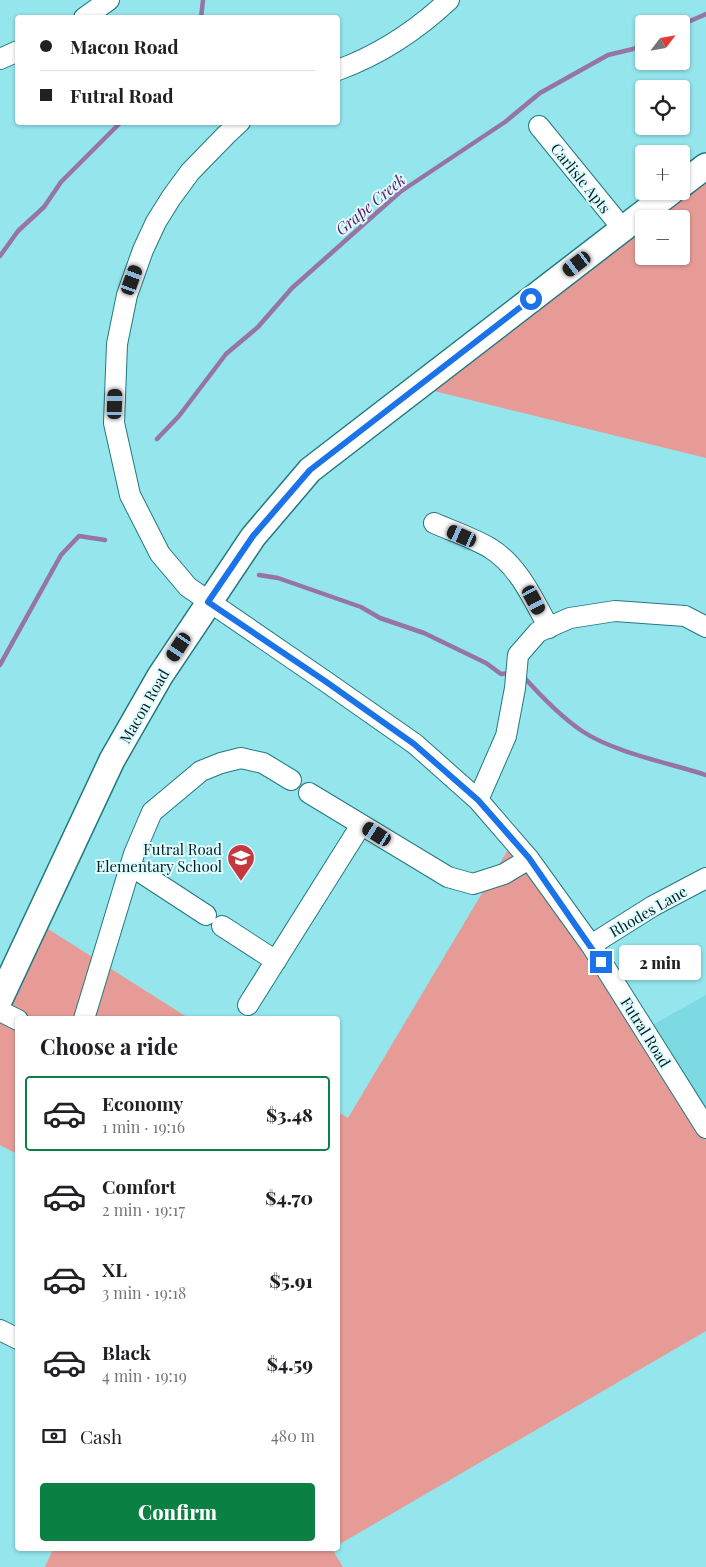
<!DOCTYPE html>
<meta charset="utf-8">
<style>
body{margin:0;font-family:"Playfair Display",serif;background:#f6f6f6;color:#202124;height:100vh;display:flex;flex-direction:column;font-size:19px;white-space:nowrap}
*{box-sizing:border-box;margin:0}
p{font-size:16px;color:#757577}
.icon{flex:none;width:28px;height:28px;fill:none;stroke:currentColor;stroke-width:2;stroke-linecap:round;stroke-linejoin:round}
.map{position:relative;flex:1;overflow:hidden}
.panel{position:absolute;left:15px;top:1016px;width:325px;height:535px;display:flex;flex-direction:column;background:#fff;border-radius:5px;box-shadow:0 1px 4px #0004}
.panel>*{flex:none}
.top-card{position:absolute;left:15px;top:15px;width:325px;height:110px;border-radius:5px;box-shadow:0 1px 4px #0004;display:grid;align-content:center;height:110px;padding:0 25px;background:#fff}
.needle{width:32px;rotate:59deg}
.tools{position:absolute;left:635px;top:15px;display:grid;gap:10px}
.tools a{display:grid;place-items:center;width:55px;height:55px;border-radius:5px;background:#fff;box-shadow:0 1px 4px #0004;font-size:25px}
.end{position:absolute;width:22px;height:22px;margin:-11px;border:6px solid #1a73e8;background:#fff;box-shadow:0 0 0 2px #fff}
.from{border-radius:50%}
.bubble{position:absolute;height:35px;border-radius:5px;background:#fff;box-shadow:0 1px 4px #0004;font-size:16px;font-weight:800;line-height:35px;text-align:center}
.car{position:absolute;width:15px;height:30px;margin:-15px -8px;border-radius:6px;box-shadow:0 0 4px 1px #0007;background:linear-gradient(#222 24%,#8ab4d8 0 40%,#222 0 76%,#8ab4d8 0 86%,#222 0)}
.top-card b{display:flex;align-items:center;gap:18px;height:48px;font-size:19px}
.top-card b+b{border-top:1px solid #e0e0e0}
.top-card i{width:12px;height:12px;background:#202124}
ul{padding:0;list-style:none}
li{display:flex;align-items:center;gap:15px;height:75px;margin:0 10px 8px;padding:0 15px;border:2px solid transparent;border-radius:5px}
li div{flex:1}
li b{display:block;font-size:19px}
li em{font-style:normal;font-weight:800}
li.selected{border-color:#0b8043}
li>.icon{width:45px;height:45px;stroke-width:1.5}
h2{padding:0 25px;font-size:22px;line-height:60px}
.pay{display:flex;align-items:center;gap:12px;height:55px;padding:0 25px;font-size:19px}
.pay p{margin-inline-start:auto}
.button{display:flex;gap:10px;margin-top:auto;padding:10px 25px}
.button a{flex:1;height:58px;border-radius:5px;background:#0b8043;color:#fff;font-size:20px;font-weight:800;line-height:58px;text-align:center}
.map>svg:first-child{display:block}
.built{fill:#7dd9e2}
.green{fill:#e79b97;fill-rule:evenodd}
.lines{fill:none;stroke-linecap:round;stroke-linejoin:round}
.stream{stroke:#9674a4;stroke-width:4.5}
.minor-casing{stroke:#237980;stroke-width:22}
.major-casing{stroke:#237980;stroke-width:28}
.minor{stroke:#fff;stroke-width:20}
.major{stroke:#fff;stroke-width:25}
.route{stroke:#1a73e8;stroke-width:6}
.labels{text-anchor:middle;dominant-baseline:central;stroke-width:4;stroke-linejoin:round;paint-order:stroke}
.street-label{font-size:15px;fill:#001d20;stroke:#defcff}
.poi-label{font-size:15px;fill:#001d20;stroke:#defcff;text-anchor:end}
.water-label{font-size:16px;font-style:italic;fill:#5d1466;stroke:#defcff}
</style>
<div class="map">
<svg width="706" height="1567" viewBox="0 0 706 1567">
<rect width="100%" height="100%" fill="#94e5ec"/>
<path class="built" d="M706,995V1141L640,1032Z"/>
<path class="green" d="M706,157V458L406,384ZM644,219H681V256H644Z
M512,843L640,1032L706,1141V1331L338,1545V1112L348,1118Z
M34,920L190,1019H18L17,1154L0,1145V999Z
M53,1549H332L343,1567H45Z"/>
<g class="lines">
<path class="stream" d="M201,18L203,0
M681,25L706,14
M0,256L18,231L44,207L61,182L121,122
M157,439L179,416L226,354L258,327L292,288L400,192L505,122L540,93L608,55L633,49L644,44
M259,575L278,578L361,607L380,618L424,633L486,663L501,674L511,673
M0,665L61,555L79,536L105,540
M522,675C539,694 561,717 582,731C613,752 669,763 706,775"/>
<defs>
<path id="minor" d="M84,18L109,0
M0,59L18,51
M338,70C379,55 417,30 449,0
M240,122L226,135L190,172L171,198L156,222L143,250L127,295L117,344L114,423L130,495L160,554L188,587L325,681L415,744L478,800L529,859L591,945L706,1128
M539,126L623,229
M434,523C452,531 473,538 490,548C519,566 533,599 549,628
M309,793L448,877L473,884L504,874L529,859
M478,800L506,736L515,688L518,655L538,632L570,618L615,611L685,616L706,627
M131,866L206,915
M222,926L276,961
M591,945L653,906L706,878
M248,1005L361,825
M0,1011L18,1020
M84,1019L134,854L152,812L201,771L221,763L241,758L263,763L291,780
M0,1330L18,1339"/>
<path id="major" d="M681,185L706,166
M0,999L112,760L160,676L253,537L310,470L672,191"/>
</defs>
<use href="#minor" class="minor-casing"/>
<use href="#major" class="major-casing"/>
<use href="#minor" class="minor"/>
<use href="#major" class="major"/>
</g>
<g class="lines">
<path class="route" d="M531,299L310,470L253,536L208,602L325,681L414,744L478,800L529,858L601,962"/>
</g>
<defs>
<symbol id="school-pin" viewBox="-11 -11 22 30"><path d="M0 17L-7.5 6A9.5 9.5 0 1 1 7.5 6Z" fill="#c7373e" stroke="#defcff"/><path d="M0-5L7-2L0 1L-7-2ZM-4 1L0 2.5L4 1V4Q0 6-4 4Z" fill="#fff"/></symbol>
</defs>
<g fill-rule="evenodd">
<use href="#school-pin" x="225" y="842" width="32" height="43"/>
</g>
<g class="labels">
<g class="street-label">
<text transform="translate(581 178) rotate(51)">Carlisle Apts</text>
<text transform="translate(144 706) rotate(-60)">Macon Road</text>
<text transform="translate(648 911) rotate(-30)">Rhodes Lane</text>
<text transform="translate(646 1032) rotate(58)">Futral Road</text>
</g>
<g class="poi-label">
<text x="222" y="849">Futral Road<tspan x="222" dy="17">Elementary School</tspan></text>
</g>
<g class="water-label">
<text transform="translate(370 204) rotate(-40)">Grape Creek</text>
</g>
</g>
</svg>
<div class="tools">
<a><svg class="needle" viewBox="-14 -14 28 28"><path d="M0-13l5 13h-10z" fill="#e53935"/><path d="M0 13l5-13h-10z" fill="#757577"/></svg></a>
<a><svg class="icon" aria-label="locate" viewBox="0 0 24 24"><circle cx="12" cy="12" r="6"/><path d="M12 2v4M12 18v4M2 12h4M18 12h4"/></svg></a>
<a>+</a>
<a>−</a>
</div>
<i class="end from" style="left:531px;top:299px"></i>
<i class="end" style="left:601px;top:962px"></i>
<div class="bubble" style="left:619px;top:945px;width:82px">2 min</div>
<i class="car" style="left:577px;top:264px;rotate:233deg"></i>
<i class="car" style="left:132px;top:280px;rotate:20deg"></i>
<i class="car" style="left:115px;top:404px;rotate:2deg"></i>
<i class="car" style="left:462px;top:536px;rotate:294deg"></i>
<i class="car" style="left:534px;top:600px;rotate:152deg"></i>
<i class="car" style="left:179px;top:647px;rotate:213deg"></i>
<i class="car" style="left:377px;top:834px;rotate:302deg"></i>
<div class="top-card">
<b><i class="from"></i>Macon Road</b>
<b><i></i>Futral Road</b>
</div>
<section class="panel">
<h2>Choose a ride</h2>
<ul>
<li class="selected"><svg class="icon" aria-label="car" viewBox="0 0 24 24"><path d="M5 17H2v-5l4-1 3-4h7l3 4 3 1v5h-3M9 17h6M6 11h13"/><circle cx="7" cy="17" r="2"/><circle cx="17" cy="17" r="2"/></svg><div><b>Economy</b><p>1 min · 19:16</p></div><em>$3.48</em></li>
<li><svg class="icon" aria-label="car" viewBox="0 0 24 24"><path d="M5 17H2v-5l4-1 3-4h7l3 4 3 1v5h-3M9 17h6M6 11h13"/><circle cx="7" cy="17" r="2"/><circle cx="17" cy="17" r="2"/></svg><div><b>Comfort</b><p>2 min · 19:17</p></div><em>$4.70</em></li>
<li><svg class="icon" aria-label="car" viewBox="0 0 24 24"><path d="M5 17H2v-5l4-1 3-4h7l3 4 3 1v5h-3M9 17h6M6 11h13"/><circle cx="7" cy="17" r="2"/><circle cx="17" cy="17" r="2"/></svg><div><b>XL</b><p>3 min · 19:18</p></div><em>$5.91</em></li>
<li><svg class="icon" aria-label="car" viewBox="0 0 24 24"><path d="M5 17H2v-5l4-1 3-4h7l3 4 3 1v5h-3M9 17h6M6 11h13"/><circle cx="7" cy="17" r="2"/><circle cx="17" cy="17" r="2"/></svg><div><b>Black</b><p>4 min · 19:19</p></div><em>$4.59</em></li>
</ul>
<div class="pay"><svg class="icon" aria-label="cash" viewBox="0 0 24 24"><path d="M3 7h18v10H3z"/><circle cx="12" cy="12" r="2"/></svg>Cash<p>480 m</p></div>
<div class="button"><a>Confirm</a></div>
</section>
</div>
